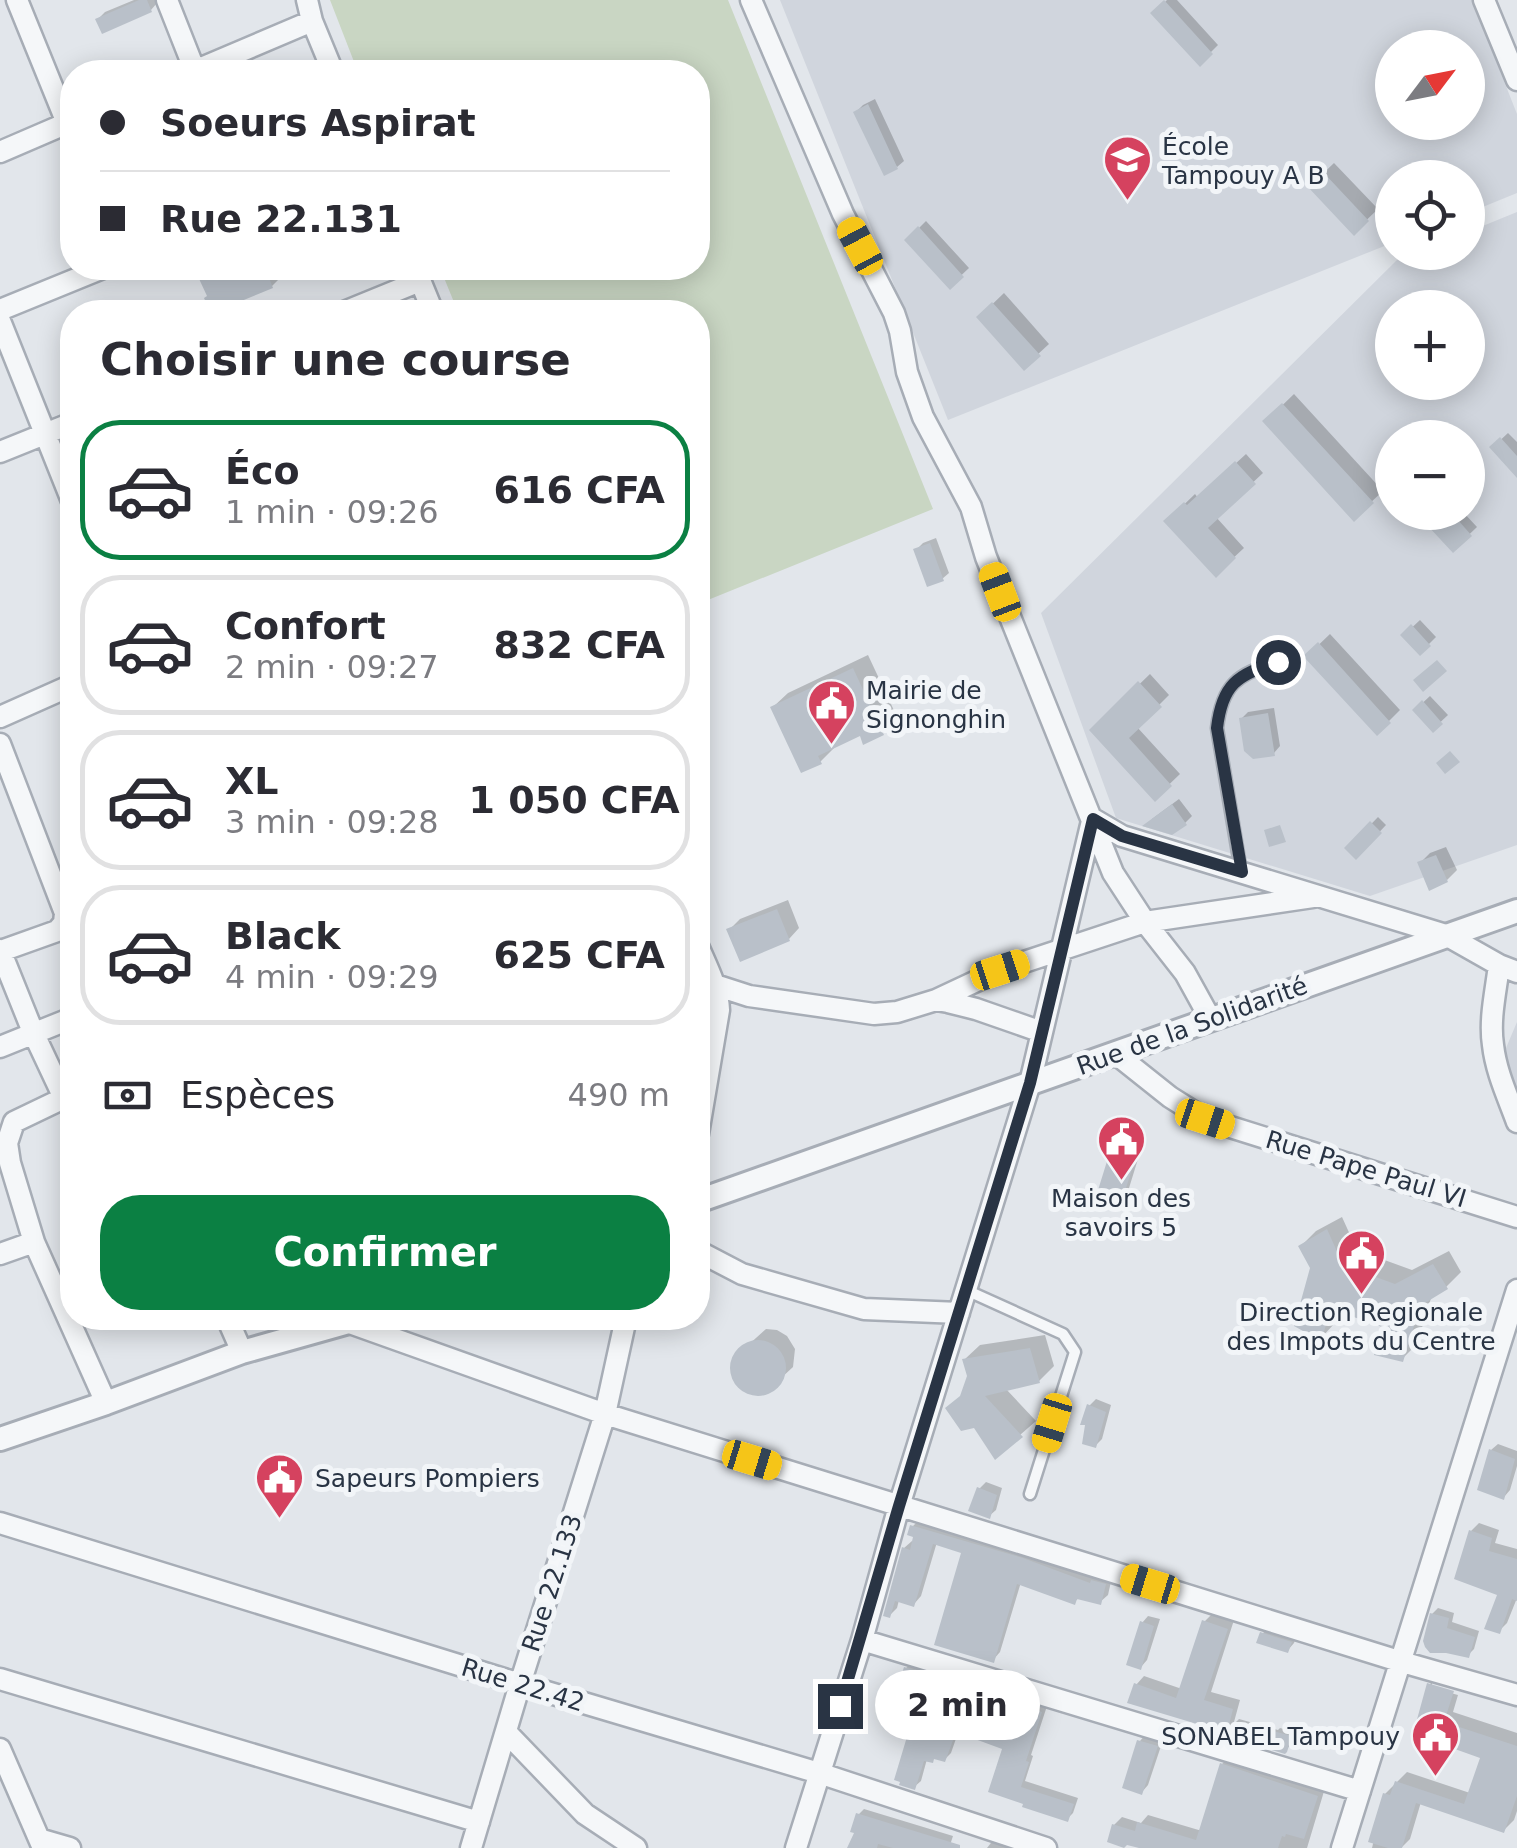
<!DOCTYPE html>
<html lang="fr">
<meta charset="utf-8">
<style>
body{margin:0;font-family:"DejaVu Sans",sans-serif;background:#f7f7f7;color:#2b2b33;height:100vh;display:flex;flex-direction:column;font-size:38px;white-space:nowrap}
*{box-sizing:border-box;margin:0}
p{font-size:32px;color:#7c7c81}
.icon{flex:none;width:55px;height:55px;fill:none;stroke:currentColor;stroke-width:2;stroke-linecap:round;stroke-linejoin:round}
.map{position:relative;flex:1;overflow:hidden}
.drawer{position:absolute;left:60px;top:300px;width:650px;height:1030px;display:flex;flex-direction:column;background:#fff;border-radius:40px;box-shadow:0 5px 25px #0003}
.drawer>*{flex:none}
.top-card{position:absolute;left:60px;top:60px;width:650px;height:220px;border-radius:40px;box-shadow:0 5px 25px #0003;display:grid;align-content:center;height:220px;padding:0 40px;background:#fff}
.needle{width:65px;rotate:58deg}
.fabs{position:absolute;left:1375px;top:30px;display:grid;gap:20px}
.fabs a{display:grid;place-items:center;width:110px;height:110px;border-radius:50%;background:#fff;box-shadow:0 5px 25px #0003;font-size:50px}
.end{position:absolute;width:45px;height:45px;margin:-22px;border:12px solid #293444;background:#fff;box-shadow:0 0 0 5px #fff}
.from{border-radius:50%}
.bubble{position:absolute;height:70px;border-radius:35px;background:#fff;box-shadow:0 5px 25px #0003;font-size:32px;font-weight:600;line-height:70px;text-align:center}
.car{position:absolute;width:30px;height:60px;margin:-30px -15px;border-radius:12px;box-shadow:0 0 8px 2px #0007;background:linear-gradient(#f5c518 24%,#345 0 40%,#f5c518 0 76%,#345 0 86%,#f5c518 0)}
.top-card b{display:flex;align-items:center;gap:35px;height:95px;font-size:38px}
.top-card b+b{border-top:2px solid #e1e1e2}
.top-card i{width:25px;height:25px;background:#2b2b33}
ul{padding:0;list-style:none}
li{display:flex;align-items:center;gap:30px;height:140px;margin:0 20px 15px;padding:0 20px;border:5px solid #e1e1e2;border-radius:40px}
li div{flex:1}
li b{display:block;font-size:38px}
li em{font-style:normal;font-weight:600}
li.active{border-color:#0b8043}
li>.icon{width:90px;height:90px;stroke-width:1.5}
h2{padding:0 40px;font-size:45px;line-height:120px}
.pay{display:flex;align-items:center;gap:25px;height:110px;padding:0 40px;font-size:38px}
.pay p{margin-inline-start:auto}
.cta{display:flex;gap:20px;margin-top:auto;padding:20px 40px}
.cta a{flex:1;height:115px;border-radius:40px;background:#0b8043;color:#fff;font-size:40px;font-weight:600;line-height:115px;text-align:center}
.map>svg:first-child{display:block}
.built{fill:#d0d5dd;fill-rule:evenodd}
.green{fill:#c9d6c3}
.shadow{fill:#0003}
.building{fill:#b9c0c9}
.lines{fill:none;stroke-linecap:round;stroke-linejoin:round}
.service-casing{stroke:#a7adb6;stroke-width:15}
.minor-casing{stroke:#a7adb6;stroke-width:25}
.tertiary-casing{stroke:#a7adb6;stroke-width:28}
.service{stroke:#f5f7f9;stroke-width:10}
.minor{stroke:#f5f7f9;stroke-width:20}
.tertiary{stroke:#f5f7f9;stroke-width:22}
.route{stroke:#293444;stroke-width:12}
.labels{text-anchor:middle;dominant-baseline:central;stroke-width:10;stroke-linejoin:round;paint-order:stroke}
.poi-label{font-size:25px;fill:#293444;stroke:#f2f5f8;text-anchor:start}
.street-label{font-size:25px;fill:#293444;stroke:#f2f5f8}
</style>
<div class="map">
<svg width="1517" height="1848" viewBox="0 0 1517 1848">
<rect width="100%" height="100%" fill="#e2e6eb"/>
<path class="built" d="M780,0H1472L1517,114V193L1468,213V178H1392V243L948,420ZM1392,48H1468V122H1392Z
M1517,212V845L1370,896L1116,818L1041,613L1397,260L1416,253L1468,252V232ZM1392,308H1468V382H1392ZM1392,438H1468V512H1392Z
M1517,1022V1133L1495,1074Z"/>
<path class="green" d="M330,0H728L933,509L698,604V312H458L440,268H698V72H358Z"/>
<path class="shadow" d="M134,0H156L157,3L151,10L98,19L105,12Z
M1167,0H1177L1218,45L1200,63L1154,13Z
M875,99L904,161L897,167L856,112L863,105Z
M1334,163L1378,209L1354,232L1310,186Z
M926,221L969,268L950,286L907,240Z
M197,268H274L279,279L272,286L244,298L239,303L213,312L207,298L210,295Z
M1004,293L1049,344L1024,367L979,317Z
M1294,394L1383,491L1354,518L1265,422Z
M1508,433L1517,442V474L1493,447Z
M1246,454L1263,473L1216,517L1244,548L1216,574L1167,521L1195,494L1198,498Z
M1420,512H1463L1477,527L1453,550Z
M936,538L949,573L942,579L916,550L923,543Z
M1420,620L1436,637L1420,653L1404,635Z
M1330,634L1400,710L1377,733L1307,656Z
M868,655L898,719L883,733H861L835,747L820,762L773,707L788,693Z
M1150,674L1169,695L1137,727L1180,774L1155,798L1092,730Z
M1430,696L1448,715L1433,729L1415,710Z
M1274,708L1280,746L1274,753L1241,719L1248,712Z
M1179,799L1192,816L1185,823L1152,819Z
M1378,817L1386,825L1356,857L1348,848Z
M1446,847L1457,870L1447,880L1420,863L1430,853Z
M788,900L799,928L789,939L729,930L740,919Z
M1117,1152L1138,1159L1125,1201L1118,1208L1110,1159Z
M1342,1217L1357,1250L1412,1270L1449,1251L1461,1272L1446,1287L1432,1295L1417,1344L1402,1359L1385,1326L1340,1309L1335,1323L1321,1338L1313,1267L1301,1246L1316,1231Z
M766,1329L777,1330L787,1336L795,1349L793,1367L767,1391L757,1393L746,1391L740,1388L733,1379L732,1369L736,1356Z
M1045,1335L1054,1366L1039,1381L1006,1389L1036,1421L996,1456L963,1394L969,1376L965,1359L980,1345Z
M1096,1399L1111,1405L1102,1439L1095,1446L1088,1422L1089,1406Z
M1498,1444L1517,1451V1466L1510,1490L1504,1497L1491,1450Z
M986,1482L1002,1488L996,1510L989,1516L979,1489Z
M920,1519L1112,1577L1108,1595L1100,1602L1080,1597L1074,1602L1021,1582L1000,1652L993,1660L964,1551L937,1542L921,1596L914,1604L899,1600L897,1608L890,1615L904,1548L912,1541L914,1542L912,1527Z
M1479,1523L1499,1530L1495,1543L1517,1549V1598L1507,1623L1499,1631L1500,1593L1471,1531Z
M1438,1608L1454,1613L1452,1622L1479,1631L1474,1649L1468,1655L1432,1614Z
M1213,1613L1234,1620L1211,1692L1240,1700L1234,1722L1226,1730L1136,1685L1144,1676L1182,1689L1204,1622Z
M1148,1616L1160,1619L1147,1660L1141,1667L1142,1623Z
M1269,1627L1297,1635L1294,1643L1288,1650L1262,1634Z
M913,1662L932,1668L928,1678L944,1674V1681L971,1692L973,1690L990,1695L993,1691L1047,1706L1031,1755L1033,1756L1025,1781L1078,1798L1073,1813L1067,1819L1025,1805L1005,1748L959,1730L951,1753L945,1759L936,1757L927,1759L921,1781L914,1787L921,1698L906,1668Z
M1440,1674L1462,1681L1460,1690L1432,1682V1688L1458,1695L1453,1712L1517,1733V1811L1514,1820L1504,1830L1421,1802L1410,1839L1401,1848H1372L1385,1794L1407,1772L1470,1793L1483,1756L1416,1733L1429,1685Z
M1239,1719L1278,1730L1280,1728L1295,1732L1292,1744L1284,1751L1234,1724Z
M1146,1734L1163,1740L1148,1785L1142,1792L1140,1741Z
M1231,1756L1325,1788L1307,1848H1148L1114,1825L1122,1817L1141,1823L1148,1815L1202,1831L1222,1764Z
M864,1809L953,1836L949,1848H850L857,1832L859,1814Z
M994,1839L1021,1848H987Z"/>
<path class="building" d="M139,0H147L152,12L102,34L95,19Z
M1164,0L1213,54L1200,67L1150,13Z
M868,104L898,169L884,176L853,112Z
M1322,171L1369,221L1354,236L1307,186Z
M918,226L964,277L950,290L904,240Z
M194,268H265L273,288L239,302L244,312H210L204,298L207,296Z
M992,302L1041,356L1024,371L976,317Z
M1282,403L1374,503L1354,522L1262,421Z
M1500,437L1517,456V478L1489,447Z
M1235,461L1256,484L1208,528L1236,558L1216,578L1163,521L1184,502L1187,505Z
M1415,512H1451L1472,536L1453,553Z
M930,543L944,581L927,587L913,549Z
M1411,624L1431,646L1420,656L1400,635Z
M1318,642L1391,723L1377,736L1303,656Z
M1437,660L1447,671L1423,692L1413,680Z
M853,668L884,735L863,745L860,736L818,756L822,764L801,773L770,707Z
M1138,681L1162,707L1129,738L1172,786L1155,802L1089,730Z
M1422,700L1443,724L1433,733L1412,710Z
M1268,713L1275,756L1253,759L1244,751L1239,718Z
M1450,751L1460,762L1445,774L1436,763Z
M1172,804L1187,825L1172,835L1142,826Z
M1370,821L1382,833L1356,860L1344,848Z
M1280,825L1286,842L1269,847L1264,830Z
M1436,855L1448,882L1429,891L1417,862Z
M777,909L790,941L740,962L726,929Z
M1108,1158L1133,1166L1119,1210L1094,1203Z
M1327,1229L1343,1265L1395,1284L1433,1264L1448,1289L1420,1306L1403,1362L1374,1355L1382,1327L1331,1309L1321,1341L1294,1326L1310,1268L1298,1246Z
M730 1368a28 28 0 1 1 56 0a28 28 0 1 1-56 0Z
M1030,1348L1040,1383L985,1396L1023,1437L995,1460L974,1428L961,1431L945,1408L960,1396L967,1376L962,1359Z
M1087,1404L1106,1412L1096,1448L1082,1444L1085,1425H1080Z
M1489,1449L1515,1459L1504,1500L1477,1490Z
M977,1487L997,1495L990,1519L968,1511Z
M910,1525L1023,1558L1090,1583L1091,1580L1106,1584L1101,1605L1077,1599L1075,1605L1017,1584L994,1663L934,1645L961,1553L933,1544L914,1607L895,1601L890,1618L883,1616L902,1547L910,1550L913,1537L907,1535Z
M1469,1530L1492,1538L1489,1551L1517,1559V1601L1512,1599L1500,1634L1484,1629L1497,1595L1454,1579Z
M1430,1613L1449,1618L1447,1628L1475,1637L1469,1658L1446,1653H1430L1425,1647L1423,1641Z
M1202,1620L1228,1629L1204,1700L1233,1709L1227,1733L1127,1703L1134,1683L1176,1698Z
M1140,1621L1154,1626L1141,1670L1126,1665Z
M1260,1632L1292,1642L1288,1653L1256,1643Z
M904,1667L927,1674L924,1682L939,1679V1687L964,1697L965,1695L984,1700L985,1696L1042,1712L1026,1761L1029,1762L1021,1787L1074,1804L1068,1822L1022,1807L1023,1804L988,1792L1002,1749L956,1732L945,1762L934,1759L933,1763L924,1761L915,1790L899,1785L900,1782L894,1780L918,1700L896,1693Z
M1427,1683L1454,1691L1444,1722L1517,1746V1796L1504,1833L1416,1803L1402,1848H1388L1368,1842L1383,1793L1390,1795L1395,1781L1464,1804L1480,1758L1413,1734Z
M1232,1722L1272,1734L1273,1731L1292,1736L1287,1752L1285,1754L1228,1737Z
M1137,1740L1158,1746L1142,1795L1122,1788Z
M1220,1763L1318,1796L1304,1839L1286,1834L1285,1837L1282,1836L1278,1848H1139L1127,1845L1124,1848L1107,1842L1112,1824L1135,1831L1137,1822L1196,1840Z
M856,1813L960,1845V1848H893L878,1844L877,1848H847L854,1833L850,1832Z"/>
<g class="lines">
<defs>
<path id="service" d="M1241,871L1217,728C1222,685 1237,674 1277,662
M966,1290L1063,1334L1075,1352L1030,1494"/>
<path id="minor" d="M17,0L67,123
M167,0L195,71
M307,0L312,21L333,72
M751,0L843,214L894,313L900,331L907,372L923,417L971,507L986,557L1113,873L1145,922L1185,973L1211,1020
M1484,0L1517,80
M192,72L312,21
M0,152L72,121
M415,268L433,312
M0,310L103,268
M344,312L420,281
M0,321L72,501
M0,452L72,423
M0,717L72,685
M0,744L65,913L64,923L57,931L1,951
M1093,819L1122,836L1446,935L1499,965L1517,972
M698,946C707,967 718,987 719,1010L698,1134
M0,950L33,1032L64,1098
M1499,965C1496,991 1489,1019 1493,1045C1496,1072 1508,1097 1517,1122
M715,985L749,996L874,1014L897,1012L936,1000L948,1002L976,1009L1042,1032
M936,1000L1000,970L1145,922L1313,897
M0,1047L72,1018
M1116,1054L1170,1097L1205,1119L1517,1217
M72,1097L64,1098L14,1122L7,1143L10,1163L34,1242L106,1403
M698,1251L742,1274L864,1309L959,1313
M0,1254L34,1242
M227,1318L242,1352
M350,1323L605,1414L1402,1662L1517,1695
M0,1523L520,1684L819,1773L1046,1848
M862,1640L1360,1791
M0,1679L479,1822
M506,1732L585,1814L636,1848
M0,1749L43,1848
M39,1839L70,1848
M471,1848L520,1684L605,1414L626,1318
M796,1848L862,1640L899,1506L1030,1083L1092,821
M1342,1848L1517,1290"/>
<path id="tertiary" d="M698,1201L1517,911
M0,1439L106,1403L242,1352L363,1318"/>
</defs>
<use href="#service" class="service-casing"/>
<use href="#minor" class="minor-casing"/>
<use href="#tertiary" class="tertiary-casing"/>
<use href="#service" class="service"/>
<use href="#minor" class="minor"/>
<use href="#tertiary" class="tertiary"/>
</g>
<g class="lines">
<path class="route" d="M840,1706L899,1506L1030,1083L1093,819L1122,836L1242,872L1217,728C1222,685 1237,674 1278,662"/>
</g>
<defs>
<symbol id="school-pin" viewBox="-11 -11 22 30"><path d="M0 17L-7.5 6A9.5 9.5 0 1 1 7.5 6Z" fill="#d5425f" stroke="#f2f5f8"/><path d="M0-5L7-2L0 1L-7-2ZM-4 1L0 2.5L4 1V4Q0 6-4 4Z" fill="#fff"/></symbol>
<symbol id="civic-pin" viewBox="-11 -11 22 30"><path d="M0 17L-7.5 6A9.5 9.5 0 1 1 7.5 6Z" fill="#d5425f" stroke="#f2f5f8"/><path d="M-.6-6.5H3V-4.5H.6V-3L4-1V1h2V6H-6V1h2V-1L-.6-3ZM-1.2 2.5V6h2.4V2.5Z" fill="#fff"/></symbol>
</defs>
<g fill-rule="evenodd">
<use href="#school-pin" x="1100" y="132" width="55" height="75"/>
<use href="#civic-pin" x="804" y="676" width="55" height="75"/>
<use href="#civic-pin" x="1094" y="1112" width="55" height="75"/>
<use href="#civic-pin" x="1334" y="1226" width="55" height="75"/>
<use href="#civic-pin" x="252" y="1450" width="55" height="75"/>
<use href="#civic-pin" x="1408" y="1708" width="55" height="75"/>
</g>
<g class="labels">
<g class="poi-label">
<text x="1162" y="146">École<tspan x="1162" dy="29">Tampouy A B</tspan></text>
<text x="866" y="690">Mairie de<tspan x="866" dy="29">Signonghin</tspan></text>
<text x="1121" y="1198" text-anchor="middle">Maison des<tspan x="1121" dy="29">savoirs 5</tspan></text>
<text x="1361" y="1312" text-anchor="middle">Direction Regionale<tspan x="1361" dy="29">des Impots du Centre</tspan></text>
<text x="315" y="1478">Sapeurs Pompiers</text>
<text x="1400" y="1736" text-anchor="end">SONABEL Tampouy</text>
</g>
<g class="street-label">
<text transform="translate(1192 1026) rotate(-20)">Rue de la Solidarité</text>
<text transform="translate(1366 1169) rotate(17)">Rue Pape Paul VI</text>
<text transform="translate(552 1583) rotate(-72)">Rue 22.133</text>
<text transform="translate(523 1685) rotate(17)">Rue 22.42</text>
</g>
</g>
</svg>
<div class="fabs">
<a><svg class="needle" viewBox="-14 -14 28 28"><path d="M0-13l5 13h-10z" fill="#e53935"/><path d="M0 13l5-13h-10z" fill="#7c7c81"/></svg></a>
<a><svg class="icon" aria-label="locate" viewBox="0 0 24 24"><circle cx="12" cy="12" r="6"/><path d="M12 2v4M12 18v4M2 12h4M18 12h4"/></svg></a>
<a>+</a>
<a>−</a>
</div>
<i class="end from" style="left:1278px;top:662px"></i>
<i class="end" style="left:840px;top:1706px"></i>
<div class="bubble" style="left:875px;top:1670px;width:165px">2 min</div>
<i class="car" style="left:860px;top:246px;rotate:332deg"></i>
<i class="car" style="left:1000px;top:592px;rotate:339deg"></i>
<i class="car" style="left:1000px;top:970px;rotate:72deg"></i>
<i class="car" style="left:1205px;top:1119px;rotate:108deg"></i>
<i class="car" style="left:1052px;top:1423px;rotate:197deg"></i>
<i class="car" style="left:752px;top:1460px;rotate:107deg"></i>
<i class="car" style="left:1150px;top:1584px;rotate:287deg"></i>
<div class="top-card">
<b><i class="from"></i>Soeurs Aspirat</b>
<b><i></i>Rue 22.131</b>
</div>
<section class="drawer">
<h2>Choisir une course</h2>
<ul>
<li class="active"><svg class="icon" aria-label="car" viewBox="0 0 24 24"><path d="M5 17H2v-5l4-1 3-4h7l3 4 3 1v5h-3M9 17h6M6 11h13"/><circle cx="7" cy="17" r="2"/><circle cx="17" cy="17" r="2"/></svg><div><b>Éco</b><p>1 min · 09:26</p></div><em>616 CFA</em></li>
<li><svg class="icon" aria-label="car" viewBox="0 0 24 24"><path d="M5 17H2v-5l4-1 3-4h7l3 4 3 1v5h-3M9 17h6M6 11h13"/><circle cx="7" cy="17" r="2"/><circle cx="17" cy="17" r="2"/></svg><div><b>Confort</b><p>2 min · 09:27</p></div><em>832 CFA</em></li>
<li><svg class="icon" aria-label="car" viewBox="0 0 24 24"><path d="M5 17H2v-5l4-1 3-4h7l3 4 3 1v5h-3M9 17h6M6 11h13"/><circle cx="7" cy="17" r="2"/><circle cx="17" cy="17" r="2"/></svg><div><b>XL</b><p>3 min · 09:28</p></div><em>1 050 CFA</em></li>
<li><svg class="icon" aria-label="car" viewBox="0 0 24 24"><path d="M5 17H2v-5l4-1 3-4h7l3 4 3 1v5h-3M9 17h6M6 11h13"/><circle cx="7" cy="17" r="2"/><circle cx="17" cy="17" r="2"/></svg><div><b>Black</b><p>4 min · 09:29</p></div><em>625 CFA</em></li>
</ul>
<div class="pay"><svg class="icon" aria-label="cash" viewBox="0 0 24 24"><path d="M3 7h18v10H3z"/><circle cx="12" cy="12" r="2"/></svg>Espèces<p>490 m</p></div>
<div class="cta"><a>Confirmer</a></div>
</section>
</div>
